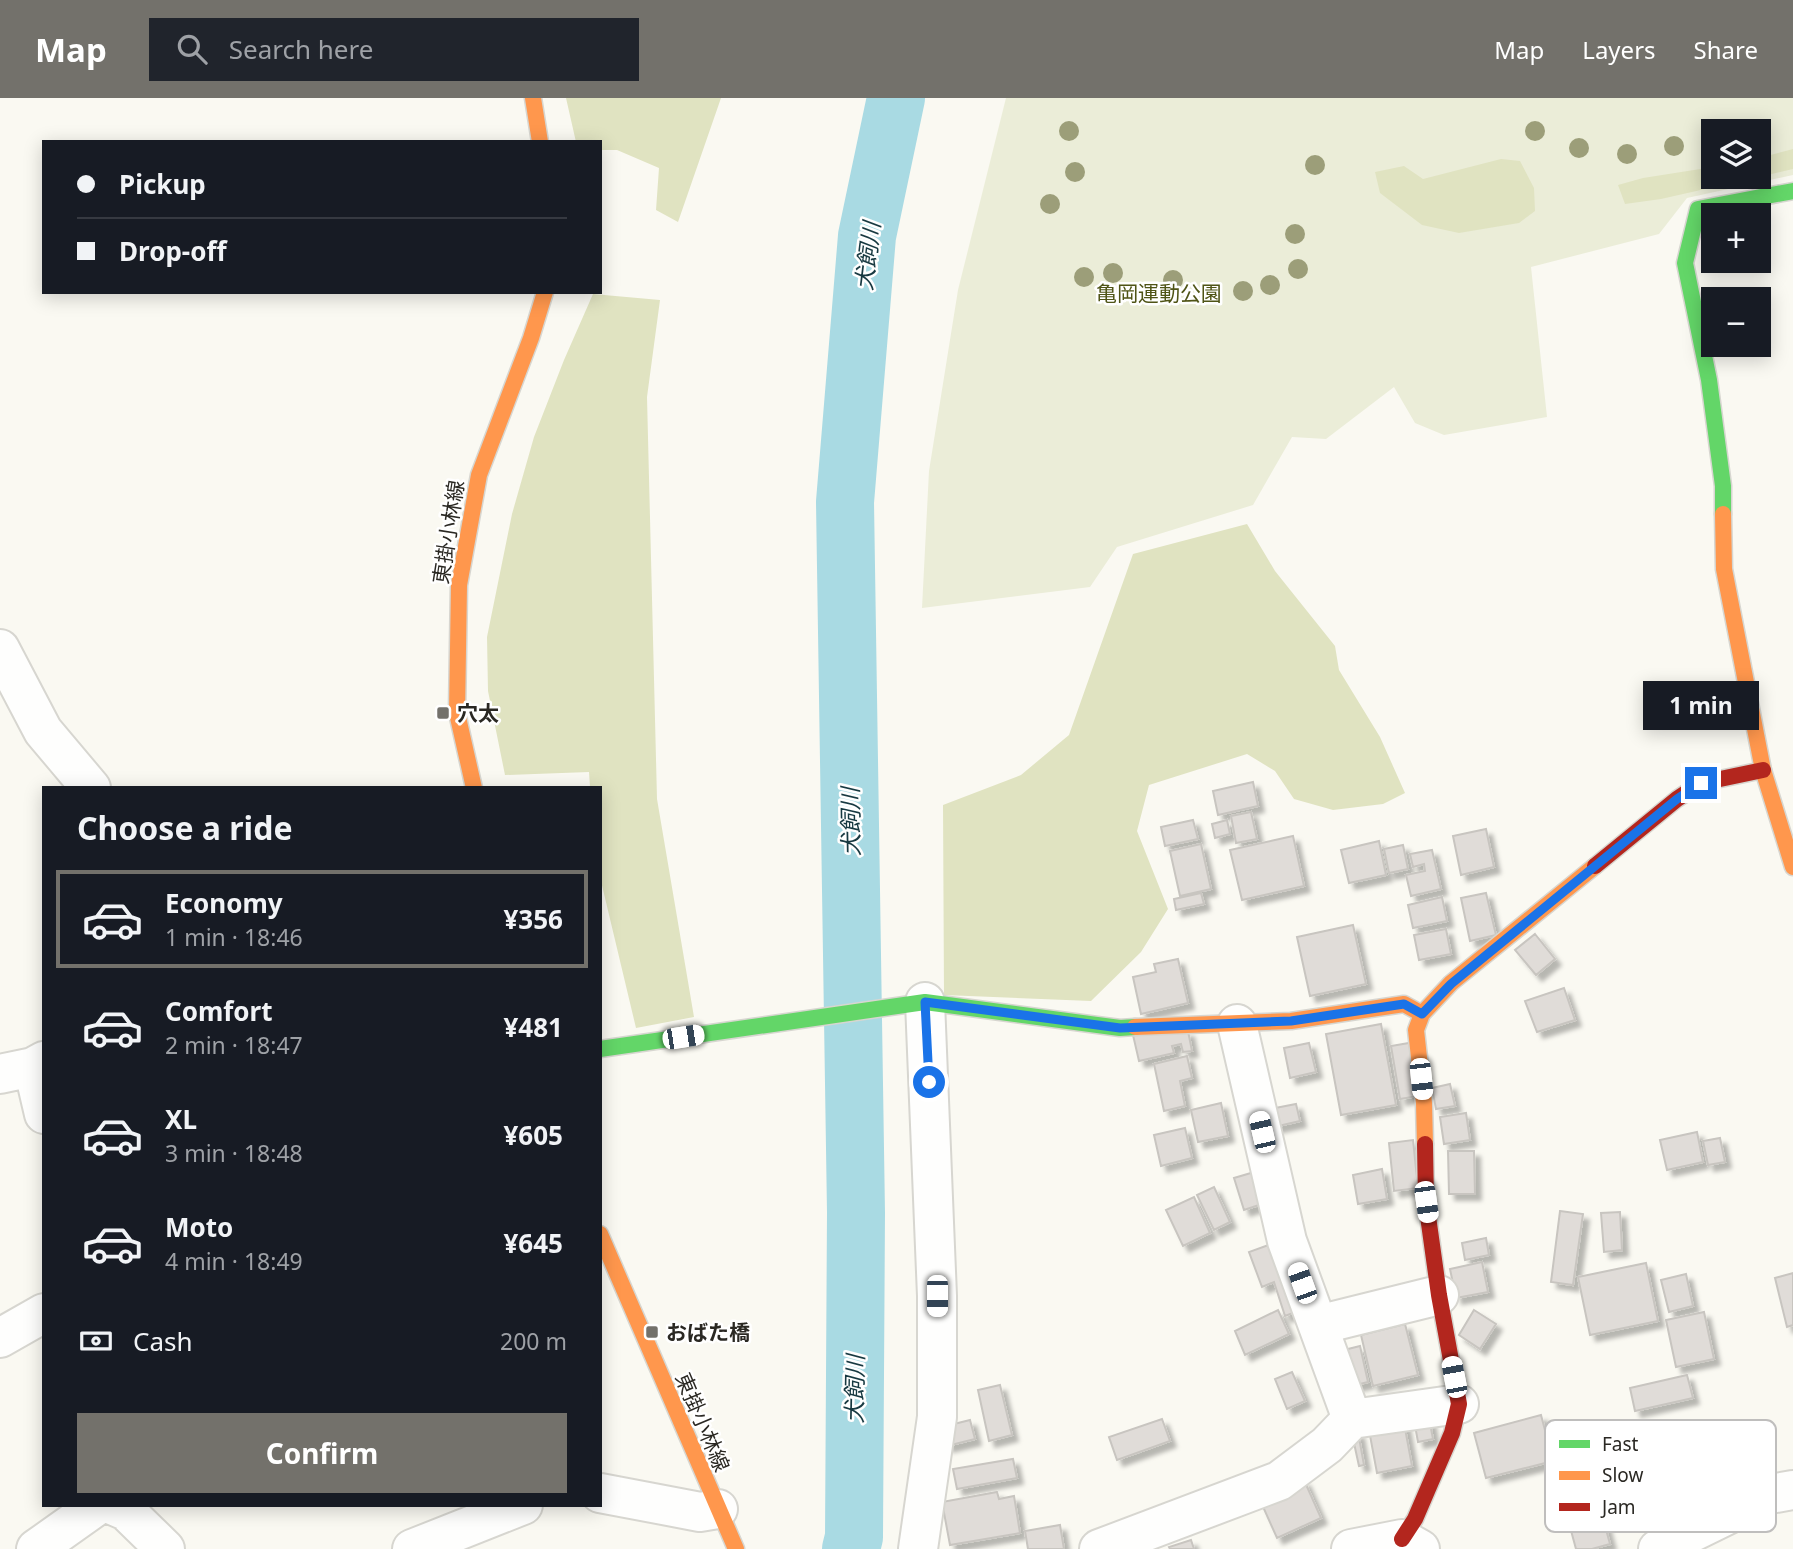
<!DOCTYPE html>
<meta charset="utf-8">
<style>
body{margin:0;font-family:"Noto Sans","Noto Sans JP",sans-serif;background:#20242c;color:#f1f3f6;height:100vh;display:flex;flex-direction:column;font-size:26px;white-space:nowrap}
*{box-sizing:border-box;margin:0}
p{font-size:23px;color:#9ea1a6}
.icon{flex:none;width:38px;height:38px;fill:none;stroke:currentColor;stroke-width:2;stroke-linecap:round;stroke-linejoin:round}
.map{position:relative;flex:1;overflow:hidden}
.panel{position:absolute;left:42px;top:688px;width:560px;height:721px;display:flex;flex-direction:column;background:#171b24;border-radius:0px;box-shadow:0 4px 18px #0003}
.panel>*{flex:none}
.top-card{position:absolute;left:42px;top:42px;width:560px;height:154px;border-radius:0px;box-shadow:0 4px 18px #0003;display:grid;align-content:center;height:154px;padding:0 35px;background:#171b24}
.controls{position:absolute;left:1701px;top:21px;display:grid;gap:14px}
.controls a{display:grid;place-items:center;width:70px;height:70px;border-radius:0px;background:#171b24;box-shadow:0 4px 18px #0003;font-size:35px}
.end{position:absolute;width:32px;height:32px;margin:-16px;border:9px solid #1a73e8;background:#fff;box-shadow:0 0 0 4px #fff}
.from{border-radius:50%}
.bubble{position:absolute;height:49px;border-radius:0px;background:#171b24;box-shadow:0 4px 18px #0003;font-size:23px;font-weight:700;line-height:49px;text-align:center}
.car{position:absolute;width:21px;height:42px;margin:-21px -10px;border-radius:9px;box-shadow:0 0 5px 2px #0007;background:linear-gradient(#fff 24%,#345 0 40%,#fff 0 76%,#345 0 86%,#fff 0)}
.top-card b{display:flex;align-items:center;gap:24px;height:66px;font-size:26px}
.top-card b+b{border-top:2px solid #363941}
.top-card i{width:18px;height:18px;background:#f1f3f6}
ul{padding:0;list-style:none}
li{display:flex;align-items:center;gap:21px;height:98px;margin:0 14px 10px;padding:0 21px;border:4px solid transparent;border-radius:0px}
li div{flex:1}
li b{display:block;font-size:26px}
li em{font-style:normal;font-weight:700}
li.on{border-color:#73716b}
li>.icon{width:63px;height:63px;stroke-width:1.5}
h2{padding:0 35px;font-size:32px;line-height:84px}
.pay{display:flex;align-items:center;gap:18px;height:77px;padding:0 35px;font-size:26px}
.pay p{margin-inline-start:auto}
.button{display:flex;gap:14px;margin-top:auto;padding:14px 35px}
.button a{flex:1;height:80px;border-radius:0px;background:#73716b;color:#fff;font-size:28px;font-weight:700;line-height:80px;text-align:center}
header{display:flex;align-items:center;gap:42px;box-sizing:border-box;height:98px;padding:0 35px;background:#73716b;color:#fff}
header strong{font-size:33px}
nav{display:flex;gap:38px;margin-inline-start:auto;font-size:24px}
.search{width:490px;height:63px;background:#20242c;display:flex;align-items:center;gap:18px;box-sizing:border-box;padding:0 24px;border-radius:0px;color:#9ea1a6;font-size:26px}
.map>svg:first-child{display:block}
.green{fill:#ebedd8;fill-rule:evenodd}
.forest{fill:#e0e3c1}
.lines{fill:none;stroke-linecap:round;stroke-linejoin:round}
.river{stroke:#a9dae3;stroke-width:58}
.building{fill:#e0dcd8;stroke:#c8c5c0;stroke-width:2;filter:url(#shadow)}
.street-casing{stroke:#d7d6d0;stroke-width:42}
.fast-casing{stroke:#d7d6d0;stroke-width:19}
.slow-casing{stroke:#d7d6d0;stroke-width:19}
.jam-casing{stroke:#d7d6d0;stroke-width:19}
.street{stroke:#fefefd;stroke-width:38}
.fast{stroke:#63d668;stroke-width:16}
.slow{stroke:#ff974d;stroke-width:16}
.jam{stroke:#b3261e;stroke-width:16}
.tree{fill:#9c9e79}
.route{stroke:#1a73e8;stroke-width:9}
.poi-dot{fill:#73716b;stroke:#fff;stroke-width:2.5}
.labels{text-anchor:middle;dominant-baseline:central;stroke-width:5;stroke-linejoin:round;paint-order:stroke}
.park-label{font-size:21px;fill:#4f5416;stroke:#fff}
.street-label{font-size:21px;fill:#2a2823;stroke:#fff}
.poi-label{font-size:21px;font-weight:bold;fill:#2a2823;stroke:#fff;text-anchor:start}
.water-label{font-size:23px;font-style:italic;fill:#173941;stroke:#fff}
.key{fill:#fff;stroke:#bfbebd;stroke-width:2}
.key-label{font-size:19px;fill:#2a2823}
</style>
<header>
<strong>Map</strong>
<div class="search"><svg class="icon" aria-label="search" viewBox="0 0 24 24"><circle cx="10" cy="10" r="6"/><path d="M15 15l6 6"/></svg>Search here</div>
<nav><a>Map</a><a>Layers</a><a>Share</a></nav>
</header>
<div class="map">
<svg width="1793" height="1451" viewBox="0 0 1793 1451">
<defs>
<filter id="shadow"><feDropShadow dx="6" dy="6" stdDeviation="2" flood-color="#0004"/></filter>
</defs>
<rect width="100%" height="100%" fill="#faf9f2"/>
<path class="green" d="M1006,0H1793V77L1687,100L1659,136L1531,169L1547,319L1444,337L1415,325L1394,289L1326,341L1292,339L1253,407L1117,449L1090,489L922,510L929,373L958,192ZM1713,33H1759V79H1713Z"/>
<path class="forest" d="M566,0H721L678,124L656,112L659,70L617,52H600V44H576Z
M1793,51V71L1759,79V60Z
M1501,61L1520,63L1534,90L1535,113L1519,125L1459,135L1422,127L1380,95L1375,74L1404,68L1423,81Z
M1713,69V79H1758L1661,101L1625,106L1618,87L1643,80Z
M593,196L660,202L647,299L657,701L694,919L636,930L600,779V690L590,689L589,674L505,677L488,593L487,539L512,416L534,339L564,262Z
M1247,426L1275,473L1335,548L1339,572L1380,639L1405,695L1383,706L1333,712L1294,701L1275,673L1247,656L1149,687L1137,733L1168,811L1141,854L1091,903L944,897L943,707L1021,677L1069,637L1133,456Z"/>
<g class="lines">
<path class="river" d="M851,1451L854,1439L856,1115L845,404L867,138L896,0"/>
</g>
<path class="building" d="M1253,684L1258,708L1218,717L1213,693Z
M1251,714L1257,741L1236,745L1231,718Z
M1193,722L1198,741L1165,748L1161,729Z
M1227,722L1230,736L1215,740L1212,726Z
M1486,731L1494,769L1461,777L1453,738Z
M1293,738L1304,788L1242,802L1230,752Z
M1379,743L1386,777L1349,785L1341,752Z
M1201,746L1211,791L1180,798L1170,753Z
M1403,747L1408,771L1389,775L1384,751Z
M1432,752L1441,791L1411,798L1406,777L1425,773L1424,766L1413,769L1410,756Z
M1201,795L1204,806L1176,812L1174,801Z
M1486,795L1496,837L1470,843L1461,800Z
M1442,799L1447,823L1413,830L1408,807Z
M1353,827L1366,886L1310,898L1297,839Z
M1446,831L1451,856L1419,862L1414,837Z
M1535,836L1555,861L1536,877L1515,852Z
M1178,861L1188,905L1141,916L1133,879L1156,874L1154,866Z
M1564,890L1575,922L1537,934L1525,903Z
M1381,926L1396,1007L1341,1017L1326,936Z
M1188,933L1192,953L1183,954L1181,946L1172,948L1174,955L1139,963L1133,937Z
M1309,945L1316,974L1290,980L1284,950Z
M1409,945L1418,998L1400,1001L1391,948Z
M1187,958L1192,980L1180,983L1185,1008L1164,1013L1154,966Z
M1450,986L1455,1008L1436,1011L1432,990Z
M1221,1005L1228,1038L1198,1044L1191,1012Z
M1296,1006L1300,1023L1274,1029L1270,1011Z
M1466,1015L1470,1042L1444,1046L1440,1019Z
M1185,1030L1192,1060L1161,1068L1154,1037Z
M1697,1034L1703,1064L1667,1072L1660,1042Z
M1720,1040L1725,1064L1708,1067L1703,1043Z
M1413,1042L1418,1090L1394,1093L1389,1045Z
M1448,1053H1474L1475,1096H1449Z
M1382,1071L1387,1101L1358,1106L1353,1077Z
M1261,1072L1271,1103L1244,1112L1234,1080Z
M1214,1089L1230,1124L1214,1132L1197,1097Z
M1194,1099L1210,1135L1183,1148L1166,1112Z
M1560,1113L1583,1116L1573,1187L1551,1184Z
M1620,1114L1622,1152L1604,1154L1601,1115Z
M1486,1140L1489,1157L1465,1162L1462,1145Z
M1277,1144L1301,1212L1285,1218L1274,1184L1262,1189L1249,1154Z
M1482,1164L1488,1194L1456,1200L1450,1171Z
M1646,1165L1658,1223L1590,1237L1578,1179Z
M1793,1175V1227L1787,1229L1775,1180Z
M1686,1176L1693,1208L1669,1214L1661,1182Z
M1278,1212L1289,1236L1245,1257L1235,1233Z
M1474,1212L1496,1226L1480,1251L1459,1237Z
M1704,1214L1714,1261L1676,1269L1666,1222Z
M1405,1226L1418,1277L1373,1288L1361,1237Z
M1360,1248L1368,1284L1348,1289L1340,1253Z
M1292,1274L1305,1303L1287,1311L1275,1281Z
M1687,1277L1693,1300L1635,1313L1630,1290Z
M1000,1287L1012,1337L989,1343L978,1292Z
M1541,1317L1553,1363L1486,1380L1474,1335Z
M1429,1320L1433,1341L1418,1344L1414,1322Z
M1162,1321L1170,1343L1117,1362L1109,1339Z
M970,1322L975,1341L947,1348L942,1329Z
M1404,1325L1412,1368L1377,1375L1369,1332Z
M1358,1334L1364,1367L1359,1368L1352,1336Z
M1013,1361L1017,1380L957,1391L953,1371Z
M1304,1382L1321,1420L1277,1440L1260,1402Z
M997,1394L999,1401L1014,1398L1020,1435L950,1447L942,1404Z
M1599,1406L1610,1446L1592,1451H1576L1566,1414Z
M1060,1427L1064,1451H1028L1025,1433Z
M1191,1442L1194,1451H1170L1169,1449Z"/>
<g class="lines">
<defs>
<path id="street" d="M0,551L43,633L91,690
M1237,926L1287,1143L1352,1321
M33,969L44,1016
M0,976L33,969L44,963
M1318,1227L1439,1197
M0,1240L44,1215
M600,1395L700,1414L718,1411
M112,1407L126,1413L165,1451
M36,1451L98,1407
M412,1451L523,1407
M918,1451L937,1319V1198L925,904
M1099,1451L1279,1383L1327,1347L1352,1321L1459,1306
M1351,1451L1402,1441L1420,1451
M1658,1451L1770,1396L1793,1392"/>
<path id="fast" d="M1723,416V388L1709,282L1685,165L1698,111L1793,93
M600,951L925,904L1120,930L1135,929"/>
<path id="slow" d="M533,0L540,44
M1723,416L1724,471L1763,672L1793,769
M474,690L457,615L459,487L479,377L531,240L545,194
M1135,929L1291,923L1404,906L1422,916
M1425,1046L1424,1005L1416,932L1422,916L1451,885L1595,768
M600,1136L736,1451"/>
<path id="jam" d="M1595,768L1677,701L1701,685L1763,672
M1402,1441L1415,1421L1452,1335L1459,1306L1439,1197L1426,1104L1425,1046"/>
</defs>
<use href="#street" class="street-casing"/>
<use href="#fast" class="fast-casing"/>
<use href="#slow" class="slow-casing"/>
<use href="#jam" class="jam-casing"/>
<use href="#street" class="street"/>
<use href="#fast" class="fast"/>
<use href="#slow" class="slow"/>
<use href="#jam" class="jam"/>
</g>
<g class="tree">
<circle cx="1069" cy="33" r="10"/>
<circle cx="1535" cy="33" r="10"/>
<circle cx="1674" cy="48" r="10"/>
<circle cx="1579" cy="50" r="10"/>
<circle cx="1627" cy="56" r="10"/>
<circle cx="1315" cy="67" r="10"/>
<circle cx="1075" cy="74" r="10"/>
<circle cx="1050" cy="106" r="10"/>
<circle cx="1295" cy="136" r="10"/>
<circle cx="1298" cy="171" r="10"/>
<circle cx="1113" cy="175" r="10"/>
<circle cx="1084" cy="179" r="10"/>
<circle cx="1173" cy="182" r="10"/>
<circle cx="1270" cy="187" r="10"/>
<circle cx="1243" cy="193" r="10"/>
</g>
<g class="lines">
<path class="route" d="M929,984L925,904L1120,930L1291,923L1404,906L1422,916L1451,886L1677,701L1701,685"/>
</g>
<g class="poi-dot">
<rect x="436" y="608" width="14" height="14" rx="3.5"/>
<rect x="645" y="1227" width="14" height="14" rx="3.5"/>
</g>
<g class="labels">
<g class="park-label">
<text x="1159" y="195">亀岡運動公園</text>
</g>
<g class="street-label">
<text transform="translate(448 434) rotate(-81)">東掛小林線</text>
<text transform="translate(703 1324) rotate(67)">東掛小林線</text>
</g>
<g class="poi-label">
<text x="457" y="615">穴太</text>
<text x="666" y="1234">おばた橋</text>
</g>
<g class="water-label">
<text transform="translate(867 158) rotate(-83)">犬飼川</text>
<text transform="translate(850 724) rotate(-91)">犬飼川</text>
<text transform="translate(854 1291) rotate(-89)">犬飼川</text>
</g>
</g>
<rect x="1545" y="1322" width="231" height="112" rx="10" class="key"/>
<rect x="1559" y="1342" width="31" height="8" fill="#63d668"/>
<rect x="1559" y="1373" width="31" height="9" fill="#ff974d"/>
<rect x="1559" y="1405" width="31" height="8" fill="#b3261e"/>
<g class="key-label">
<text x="1602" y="1353">Fast</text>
<text x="1602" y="1384">Slow</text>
<text x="1602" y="1416">Jam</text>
</g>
</svg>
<div class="controls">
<a><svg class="icon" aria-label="layers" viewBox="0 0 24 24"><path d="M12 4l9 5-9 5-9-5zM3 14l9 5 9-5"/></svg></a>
<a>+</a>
<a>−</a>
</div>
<i class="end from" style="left:929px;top:984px"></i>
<i class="end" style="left:1701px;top:685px"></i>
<div class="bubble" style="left:1643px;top:583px;width:116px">1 min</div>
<i class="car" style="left:683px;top:939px;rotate:81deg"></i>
<i class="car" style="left:1421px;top:981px;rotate:174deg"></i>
<i class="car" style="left:1262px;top:1034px;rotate:347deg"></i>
<i class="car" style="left:1426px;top:1104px;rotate:172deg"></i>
<i class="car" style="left:1302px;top:1185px;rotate:340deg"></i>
<i class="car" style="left:937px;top:1198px;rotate:180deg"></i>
<i class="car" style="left:1454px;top:1279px;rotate:349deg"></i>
<div class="top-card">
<b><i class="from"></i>Pickup</b>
<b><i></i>Drop-off</b>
</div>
<section class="panel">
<h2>Choose a ride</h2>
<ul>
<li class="on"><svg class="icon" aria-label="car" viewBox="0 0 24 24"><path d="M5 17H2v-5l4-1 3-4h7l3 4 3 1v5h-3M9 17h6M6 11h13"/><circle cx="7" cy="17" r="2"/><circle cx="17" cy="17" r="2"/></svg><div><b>Economy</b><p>1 min · 18:46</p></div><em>¥356</em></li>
<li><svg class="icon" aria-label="car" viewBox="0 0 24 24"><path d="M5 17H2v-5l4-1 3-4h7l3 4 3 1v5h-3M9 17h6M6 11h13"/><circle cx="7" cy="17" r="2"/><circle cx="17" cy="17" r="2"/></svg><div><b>Comfort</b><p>2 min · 18:47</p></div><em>¥481</em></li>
<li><svg class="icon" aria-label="car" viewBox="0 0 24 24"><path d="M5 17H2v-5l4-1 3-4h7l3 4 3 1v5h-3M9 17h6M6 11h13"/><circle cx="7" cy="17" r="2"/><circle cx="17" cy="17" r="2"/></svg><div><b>XL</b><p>3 min · 18:48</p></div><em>¥605</em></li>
<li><svg class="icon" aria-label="car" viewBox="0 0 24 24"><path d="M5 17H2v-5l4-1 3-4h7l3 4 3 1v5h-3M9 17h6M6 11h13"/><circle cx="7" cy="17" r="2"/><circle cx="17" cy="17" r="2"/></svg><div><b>Moto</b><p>4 min · 18:49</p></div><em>¥645</em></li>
</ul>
<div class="pay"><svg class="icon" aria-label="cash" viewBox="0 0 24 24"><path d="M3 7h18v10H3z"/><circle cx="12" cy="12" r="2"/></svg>Cash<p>200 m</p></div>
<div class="button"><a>Confirm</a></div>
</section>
</div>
